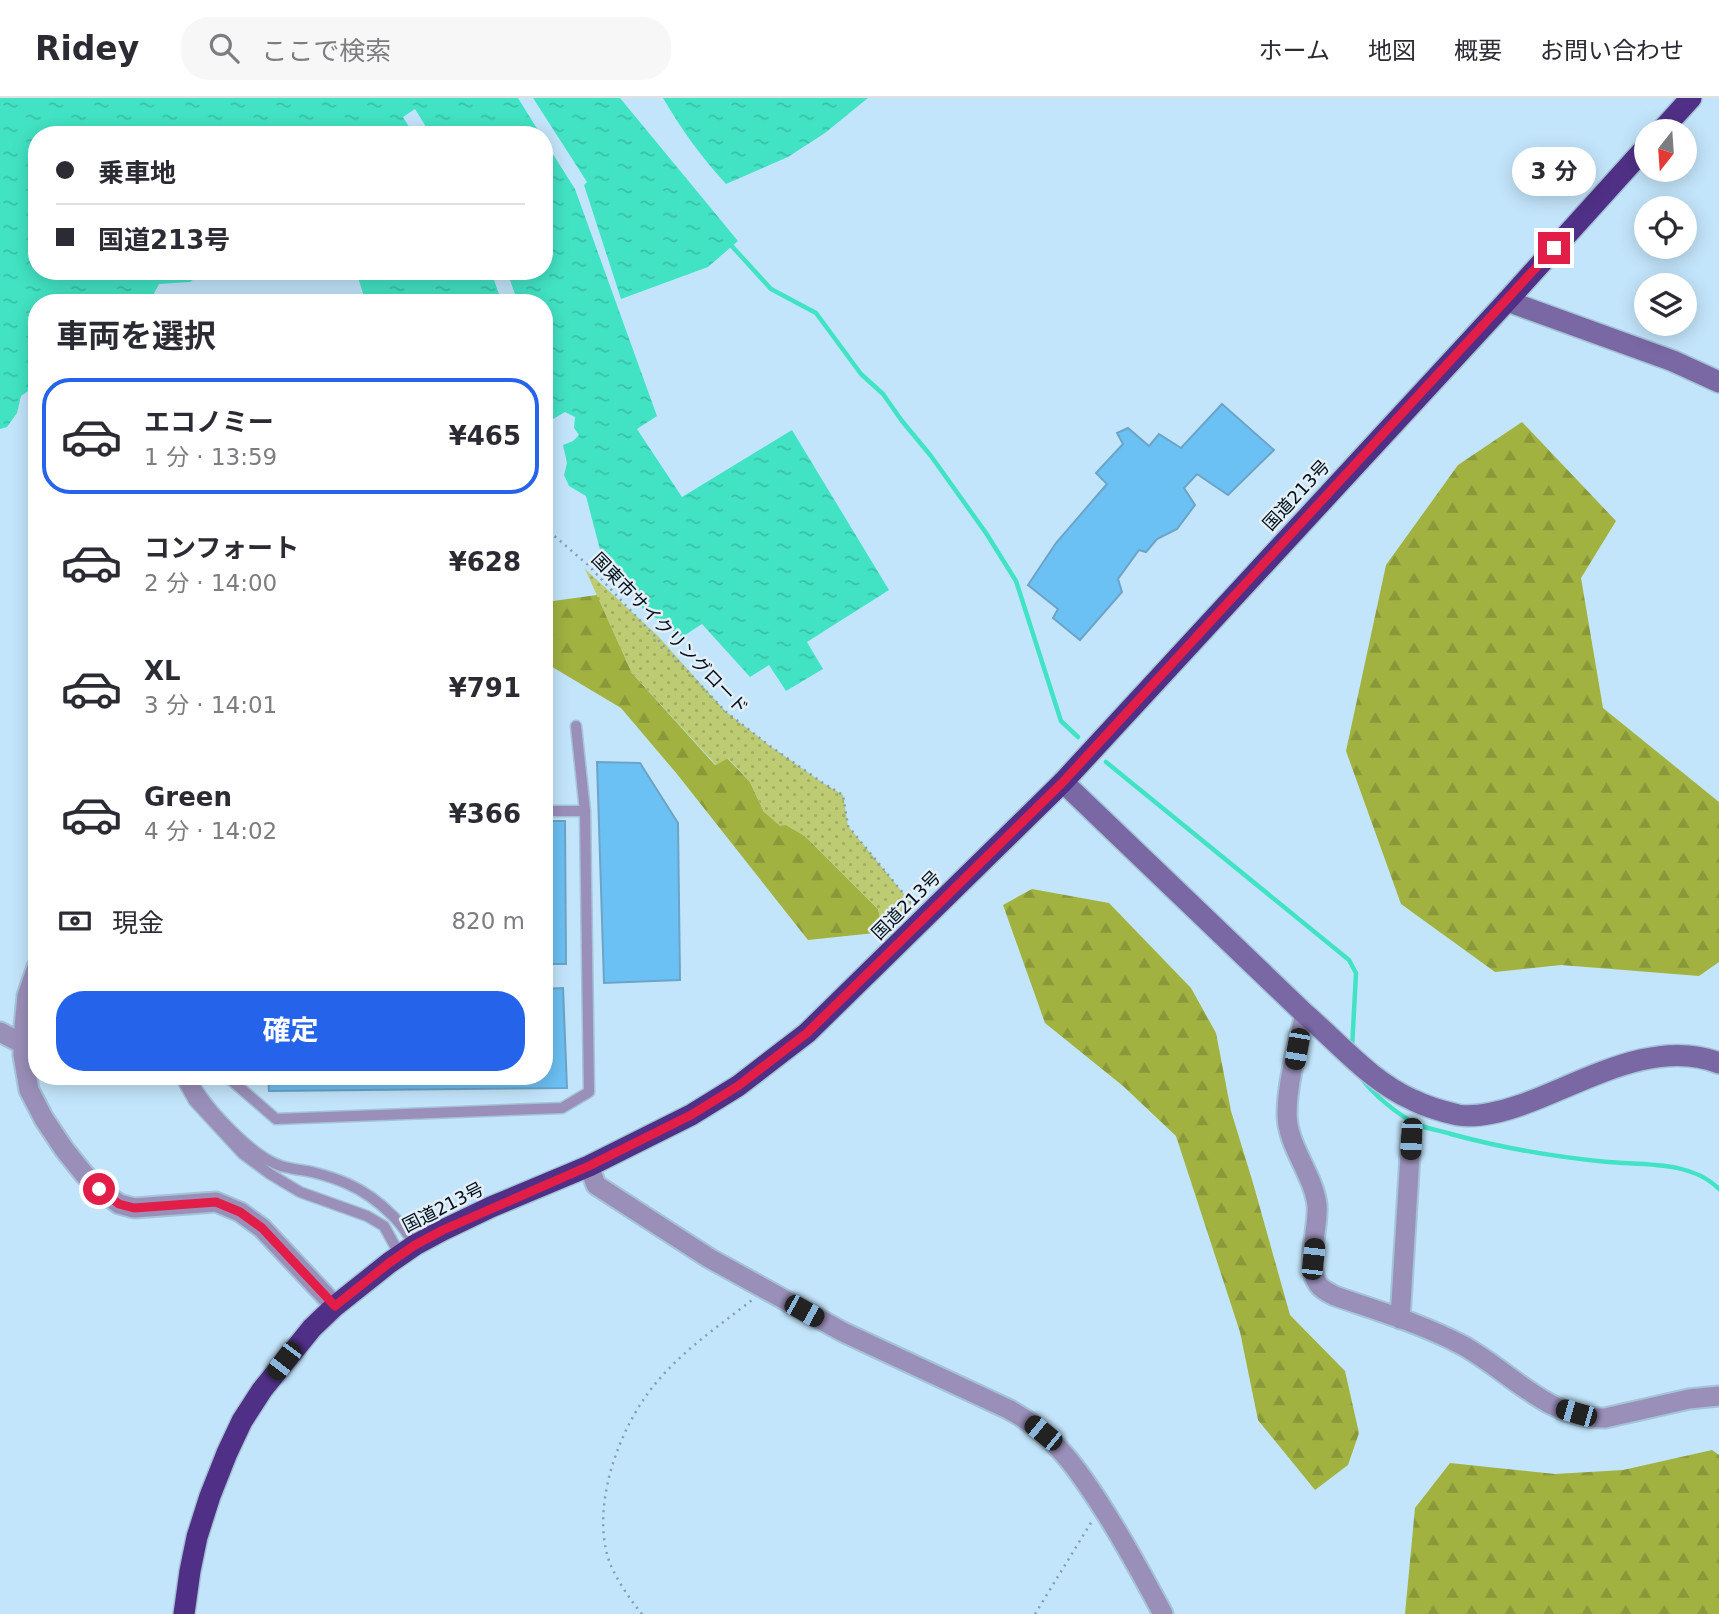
<!DOCTYPE html>
<html lang="ja">
<meta charset="utf-8">
<style>
body{margin:0;font-family:"DejaVu Sans","Noto Sans JP",sans-serif;background:#f7f7f7;color:#2b2b33;height:100vh;display:flex;flex-direction:column;font-size:26px;white-space:nowrap}
*{box-sizing:border-box;margin:0}
p{font-size:23px;color:#7c7c81}
.icon{flex:none;width:38px;height:38px;fill:none;stroke:currentColor;stroke-width:2;stroke-linecap:round;stroke-linejoin:round}
.map{position:relative;flex:1;overflow:hidden}
.details{position:absolute;left:28px;top:196px;width:525px;height:791px;display:flex;flex-direction:column;background:#fff;border-radius:28px;box-shadow:0 4px 18px #0003}
.details>*{flex:none}
.hud{position:absolute;left:28px;top:28px;width:525px;height:154px;border-radius:28px;box-shadow:0 4px 18px #0003;display:grid;align-content:center;height:154px;padding:0 28px;background:#fff}
.needle{width:46px;rotate:197deg}
.controls{position:absolute;left:1634px;top:21px;display:grid;gap:14px}
.controls a{display:grid;place-items:center;width:63px;height:63px;border-radius:50%;background:#fff;box-shadow:0 4px 18px #0003;font-size:35px}
.end{position:absolute;width:32px;height:32px;margin:-16px;border:9px solid #e11d48;background:#fff;box-shadow:0 0 0 4px #fff}
.from{border-radius:50%}
.bubble{position:absolute;height:49px;border-radius:24px;background:#fff;box-shadow:0 4px 18px #0003;font-size:23px;font-weight:700;line-height:49px;text-align:center}
.car{position:absolute;width:21px;height:42px;margin:-21px -10px;border-radius:9px;box-shadow:0 0 5px 2px #0007;background:linear-gradient(#222 24%,#8ab4d8 0 40%,#222 0 76%,#8ab4d8 0 86%,#222 0)}
.hud b{display:flex;align-items:center;gap:24px;height:66px;font-size:26px}
.hud b+b{border-top:2px solid #e1e1e2}
.hud i{width:18px;height:18px;background:#2b2b33}
ul{padding:0;list-style:none}
li{display:flex;align-items:center;gap:21px;height:116px;margin:0 14px 10px;padding:0 14px;border:4px solid transparent;border-radius:28px}
li div{flex:1}
li b{display:block;font-size:26px}
li em{font-style:normal;font-weight:700}
li.current{border-color:#2563eb}
li>.icon{width:63px;height:63px;stroke-width:1.5}
h2{padding:0 28px;font-size:32px;line-height:84px}
.pay{display:flex;align-items:center;gap:18px;height:77px;padding:0 28px;font-size:26px}
.pay p{margin-inline-start:auto}
.primary-button{display:flex;gap:14px;margin-top:auto;padding:14px 28px}
.primary-button a{flex:1;height:80px;border-radius:28px;background:#2563eb;color:#fff;font-size:28px;font-weight:700;line-height:80px;text-align:center}
header{display:flex;align-items:center;gap:42px;box-sizing:border-box;height:98px;padding:0 35px;background:#fff;border-bottom:2px solid #e1e1e2}
header strong{font-size:33px}
nav{display:flex;gap:38px;margin-inline-start:auto;font-size:24px}
.search{width:490px;height:63px;background:#f7f7f7;display:flex;align-items:center;gap:18px;box-sizing:border-box;padding:0 24px;border-radius:28px;color:#7c7c81;font-size:26px}
.map>svg:first-child{display:block}
.forest{fill:url(#forest-firs)}
.park{fill:url(#park-dots)}
.water{fill:url(#water-ripples)}
.lines{fill:none;stroke-linecap:round;stroke-linejoin:round}
.stream{stroke:#42e3c4;stroke-width:4.5}
.building{fill:#6cc1f4;stroke:#6ba4c7;stroke-width:2}
.lane-casing{stroke:#a4c3d7;stroke-width:13}
.street-casing{stroke:#a4c3d7;stroke-width:23}
.secondary-casing{stroke:#a4c3d7;stroke-width:24}
.highway-casing{stroke:#a4c3d7;stroke-width:24}
.path{stroke:#839eb1;stroke-width:2.5;stroke-dasharray:2 5;stroke-linecap:butt}
.lane{stroke:#9a8fb9;stroke-width:10}
.street{stroke:#9a8fb9;stroke-width:19}
.secondary{stroke:#7a68a4;stroke-width:21}
.highway{stroke:#503086;stroke-width:21}
.route{stroke:#e11d48;stroke-width:9}
.labels{text-anchor:middle;dominant-baseline:central;stroke-width:5;stroke-linejoin:round;paint-order:stroke}
.street-label{font-size:18px;fill:#000e1b;stroke:#e3eef6}
</style>
<header>
<strong>Ridey</strong>
<div class="search"><svg class="icon" aria-label="search" viewBox="0 0 24 24"><circle cx="10" cy="10" r="6"/><path d="M15 15l6 6"/></svg>ここで検索</div>
<nav><a>ホーム</a><a>地図</a><a>概要</a><a>お問い合わせ</a></nav>
</header>
<div class="map">
<svg width="1719" height="1516" viewBox="0 0 1719 1516">
<defs>
<pattern id="forest-firs" width="22" height="20" patternUnits="userSpaceOnUse" patternTransform="scale(1.75)"><rect width="22" height="20" fill="#a1b241"/><path d="M5 1l3.5 6h-7zM16 11l3.5 6h-7z" fill="#899838"/></pattern>
<pattern id="park-dots" width="8" height="8" patternUnits="userSpaceOnUse" patternTransform="scale(1.75)"><rect width="8" height="8" fill="#bdcc72"/><path d="M2 2h.1M6 6h.1" fill="none" stroke="#a1ae62" stroke-width="1.8" stroke-linecap="round"/></pattern>
<pattern id="water-ripples" width="26" height="14" patternUnits="userSpaceOnUse" patternTransform="scale(1.75)"><rect width="26" height="14" fill="#42e3c4"/><path d="M2 4q2-2 4 0t4 0M15 11q2-2 4 0t4 0" fill="none" stroke="#38c2a8"/></pattern>
</defs>
<rect width="100%" height="100%" fill="#c3e5fb"/>
<path class="forest" d="M1522,324L1616,423L1581,480L1603,610L1719,704V864L1699,878L1561,867L1495,874L1401,806L1346,653L1386,467L1458,367Z
M597,497L632,575L715,667L727,660L750,684L764,714L805,738L878,811L884,834L808,842L677,676L621,610L544,564V503L546,504Z
M1032,791L1109,805L1191,890L1216,935L1231,1013L1253,1085L1290,1217L1345,1273L1359,1335L1348,1367L1315,1392L1258,1322L1240,1234L1176,1038L1123,988L1045,925L1003,807Z
M1712,1352L1719,1357V1516H1405L1415,1410L1450,1365L1555,1376L1623,1372Z"/>
<path class="park" d="M585,471L657,537L725,613L770,648L823,685L843,697L848,728L913,807L884,834L878,811L805,738L786,727L780,728L764,714L750,684L728,660L716,667L632,575Z"/>
<path class="water" d="M0,0H518L541,37H431L415,11L403,19L414,37H37V173H205L190,184L159,186L149,205H37V287L21,298L17,315L7,329L0,331Z
M533,0H620L738,143L708,169L621,201L584,87L587,84Z
M663,0H868L825,35L788,59L726,86C702,60 681,31 663,0Z
M544,42L575,91L657,318L637,331L682,399L792,332L889,492L807,544L823,571L786,593L769,567L750,579L702,526L682,539L642,510L639,500L617,481L603,463L586,398L569,388L564,377L567,365L563,347L573,343L579,337L574,330L575,319L565,314L553,321L547,318L549,311L544,310V298L548,290L544,280V205H518L507,173H544Z
M356,173H491L502,205H366Z"/>
<g class="lines">
<path class="stream" d="M729,145L771,191L816,215L861,276L883,296L902,323L931,358L986,435L1016,483L1061,623L1078,639
M1106,664L1349,862L1356,875L1352,951
M1362,981C1373,996 1398,1017 1415,1025C1425,1031 1439,1032 1451,1036C1502,1050 1555,1059 1608,1064C1644,1067 1692,1063 1719,1091"/>
</g>
<path class="building" d="M1222,306L1274,352L1228,397L1197,376L1184,390L1195,407L1177,431L1157,441L1146,454L1139,452L1118,481L1122,494L1080,542L1053,520L1058,511L1028,487L1056,445L1107,386L1096,375L1123,346L1117,335L1128,330L1149,348L1159,336L1181,350Z
M597,664L640,665L678,725L680,882L604,885Z
M544,723H565L566,866H544Z
M563,890L567,990L269,993L268,978H544V891Z"/>
<g class="lines">
<defs>
<path id="lane" d="M544,713H585
M180,978L194,1003L243,1056L270,1076L300,1094L367,1118L384,1128L400,1157
M190,978C203,1007 251,1058 281,1068C291,1071 302,1072 312,1074C324,1077 337,1081 348,1086C364,1093 380,1105 392,1117C401,1125 408,1137 415,1147
M229,978L231,982L276,1021L562,1010L589,994L585,713L576,628"/>
<path id="street" d="M37,869L27,898L24,929L23,957L29,992L44,1021L64,1051L84,1076L99,1091L119,1106L134,1110L216,1104L240,1114L262,1130L335,1208
M1305,916C1298,946 1287,985 1287,1016C1287,1048 1313,1075 1317,1107C1319,1129 1305,1168 1318,1186C1322,1192 1329,1195 1335,1198C1378,1213 1422,1226 1462,1247C1507,1271 1550,1323 1605,1320L1689,1301L1719,1298
M0,934L23,946
M589,1068L596,1087L709,1160L843,1234L1008,1311C1054,1335 1080,1374 1107,1417C1127,1449 1145,1482 1163,1516
M1400,1221L1411,1041"/>
<path id="secondary" d="M1507,203L1673,263L1719,284
M1063,684L1305,916C1340,946 1370,983 1413,1002C1425,1008 1445,1014 1458,1017C1477,1020 1504,1013 1521,1007C1581,986 1654,939 1719,965"/>
<path id="highway" d="M1661,33L1691,0
M184,1516L190,1473L197,1439L210,1398L227,1355L242,1323L262,1292L312,1230L335,1208L389,1165L415,1147L443,1132L491,1109L589,1068L691,1017L738,988L807,935L1063,684L1507,203L1647,48"/>
</defs>
<use href="#lane" class="lane-casing"/>
<use href="#street" class="street-casing"/>
<use href="#secondary" class="secondary-casing"/>
<use href="#highway" class="highway-casing"/>
<path class="path" d="M544,429L588,467L725,613L770,648L823,685L843,697L848,728L912,806
M642,1516C630,1502 611,1474 607,1456C592,1399 623,1320 662,1278C688,1249 721,1226 752,1202
M1035,1516L1092,1423"/>
<use href="#lane" class="lane"/>
<use href="#street" class="street"/>
<use href="#secondary" class="secondary"/>
<use href="#highway" class="highway"/>
</g>
<g class="lines">
<path class="route" d="M99,1091L119,1106L134,1110L216,1104L240,1114L262,1130L335,1208L389,1165L415,1147L443,1132L589,1068L691,1017L738,988L807,935L1063,684L1554,150"/>
</g>
<g class="labels">
<g class="street-label">
<text transform="translate(1296 397) rotate(-47)">国道213号</text>
<text transform="translate(670 535) rotate(46)">国東市サイクリングロード</text>
<text transform="translate(906 807) rotate(-45)">国道213号</text>
<text transform="translate(443 1109) rotate(-27)">国道213号</text>
</g>
</g>
</svg>
<div class="controls">
<a><svg class="needle" viewBox="-14 -14 28 28"><path d="M0-13l5 13h-10z" fill="#e53935"/><path d="M0 13l5-13h-10z" fill="#7c7c81"/></svg></a>
<a><svg class="icon" aria-label="locate" viewBox="0 0 24 24"><circle cx="12" cy="12" r="6"/><path d="M12 2v4M12 18v4M2 12h4M18 12h4"/></svg></a>
<a><svg class="icon" aria-label="layers" viewBox="0 0 24 24"><path d="M12 4l9 5-9 5-9-5zM3 14l9 5 9-5"/></svg></a>
</div>
<i class="end from" style="left:99px;top:1091px"></i>
<i class="end" style="left:1554px;top:150px"></i>
<div class="bubble" style="left:1512px;top:49px;width:84px">3 分</div>
<i class="car" style="left:1297px;top:951px;rotate:190deg"></i>
<i class="car" style="left:1411px;top:1041px;rotate:183deg"></i>
<i class="car" style="left:1313px;top:1161px;rotate:6deg"></i>
<i class="car" style="left:804px;top:1213px;rotate:119deg"></i>
<i class="car" style="left:284px;top:1263px;rotate:217deg"></i>
<i class="car" style="left:1576px;top:1315px;rotate:286deg"></i>
<i class="car" style="left:1043px;top:1335px;rotate:309deg"></i>
<div class="hud">
<b><i class="from"></i>乗車地</b>
<b><i></i>国道213号</b>
</div>
<section class="details">
<h2>車両を選択</h2>
<ul>
<li class="current"><svg class="icon" aria-label="car" viewBox="0 0 24 24"><path d="M5 17H2v-5l4-1 3-4h7l3 4 3 1v5h-3M9 17h6M6 11h13"/><circle cx="7" cy="17" r="2"/><circle cx="17" cy="17" r="2"/></svg><div><b>エコノミー</b><p>1 分 · 13:59</p></div><em>¥465</em></li>
<li><svg class="icon" aria-label="car" viewBox="0 0 24 24"><path d="M5 17H2v-5l4-1 3-4h7l3 4 3 1v5h-3M9 17h6M6 11h13"/><circle cx="7" cy="17" r="2"/><circle cx="17" cy="17" r="2"/></svg><div><b>コンフォート</b><p>2 分 · 14:00</p></div><em>¥628</em></li>
<li><svg class="icon" aria-label="car" viewBox="0 0 24 24"><path d="M5 17H2v-5l4-1 3-4h7l3 4 3 1v5h-3M9 17h6M6 11h13"/><circle cx="7" cy="17" r="2"/><circle cx="17" cy="17" r="2"/></svg><div><b>XL</b><p>3 分 · 14:01</p></div><em>¥791</em></li>
<li><svg class="icon" aria-label="car" viewBox="0 0 24 24"><path d="M5 17H2v-5l4-1 3-4h7l3 4 3 1v5h-3M9 17h6M6 11h13"/><circle cx="7" cy="17" r="2"/><circle cx="17" cy="17" r="2"/></svg><div><b>Green</b><p>4 分 · 14:02</p></div><em>¥366</em></li>
</ul>
<div class="pay"><svg class="icon" aria-label="cash" viewBox="0 0 24 24"><path d="M3 7h18v10H3z"/><circle cx="12" cy="12" r="2"/></svg>現金<p>820 m</p></div>
<div class="primary-button"><a>確定</a></div>
</section>
</div>
